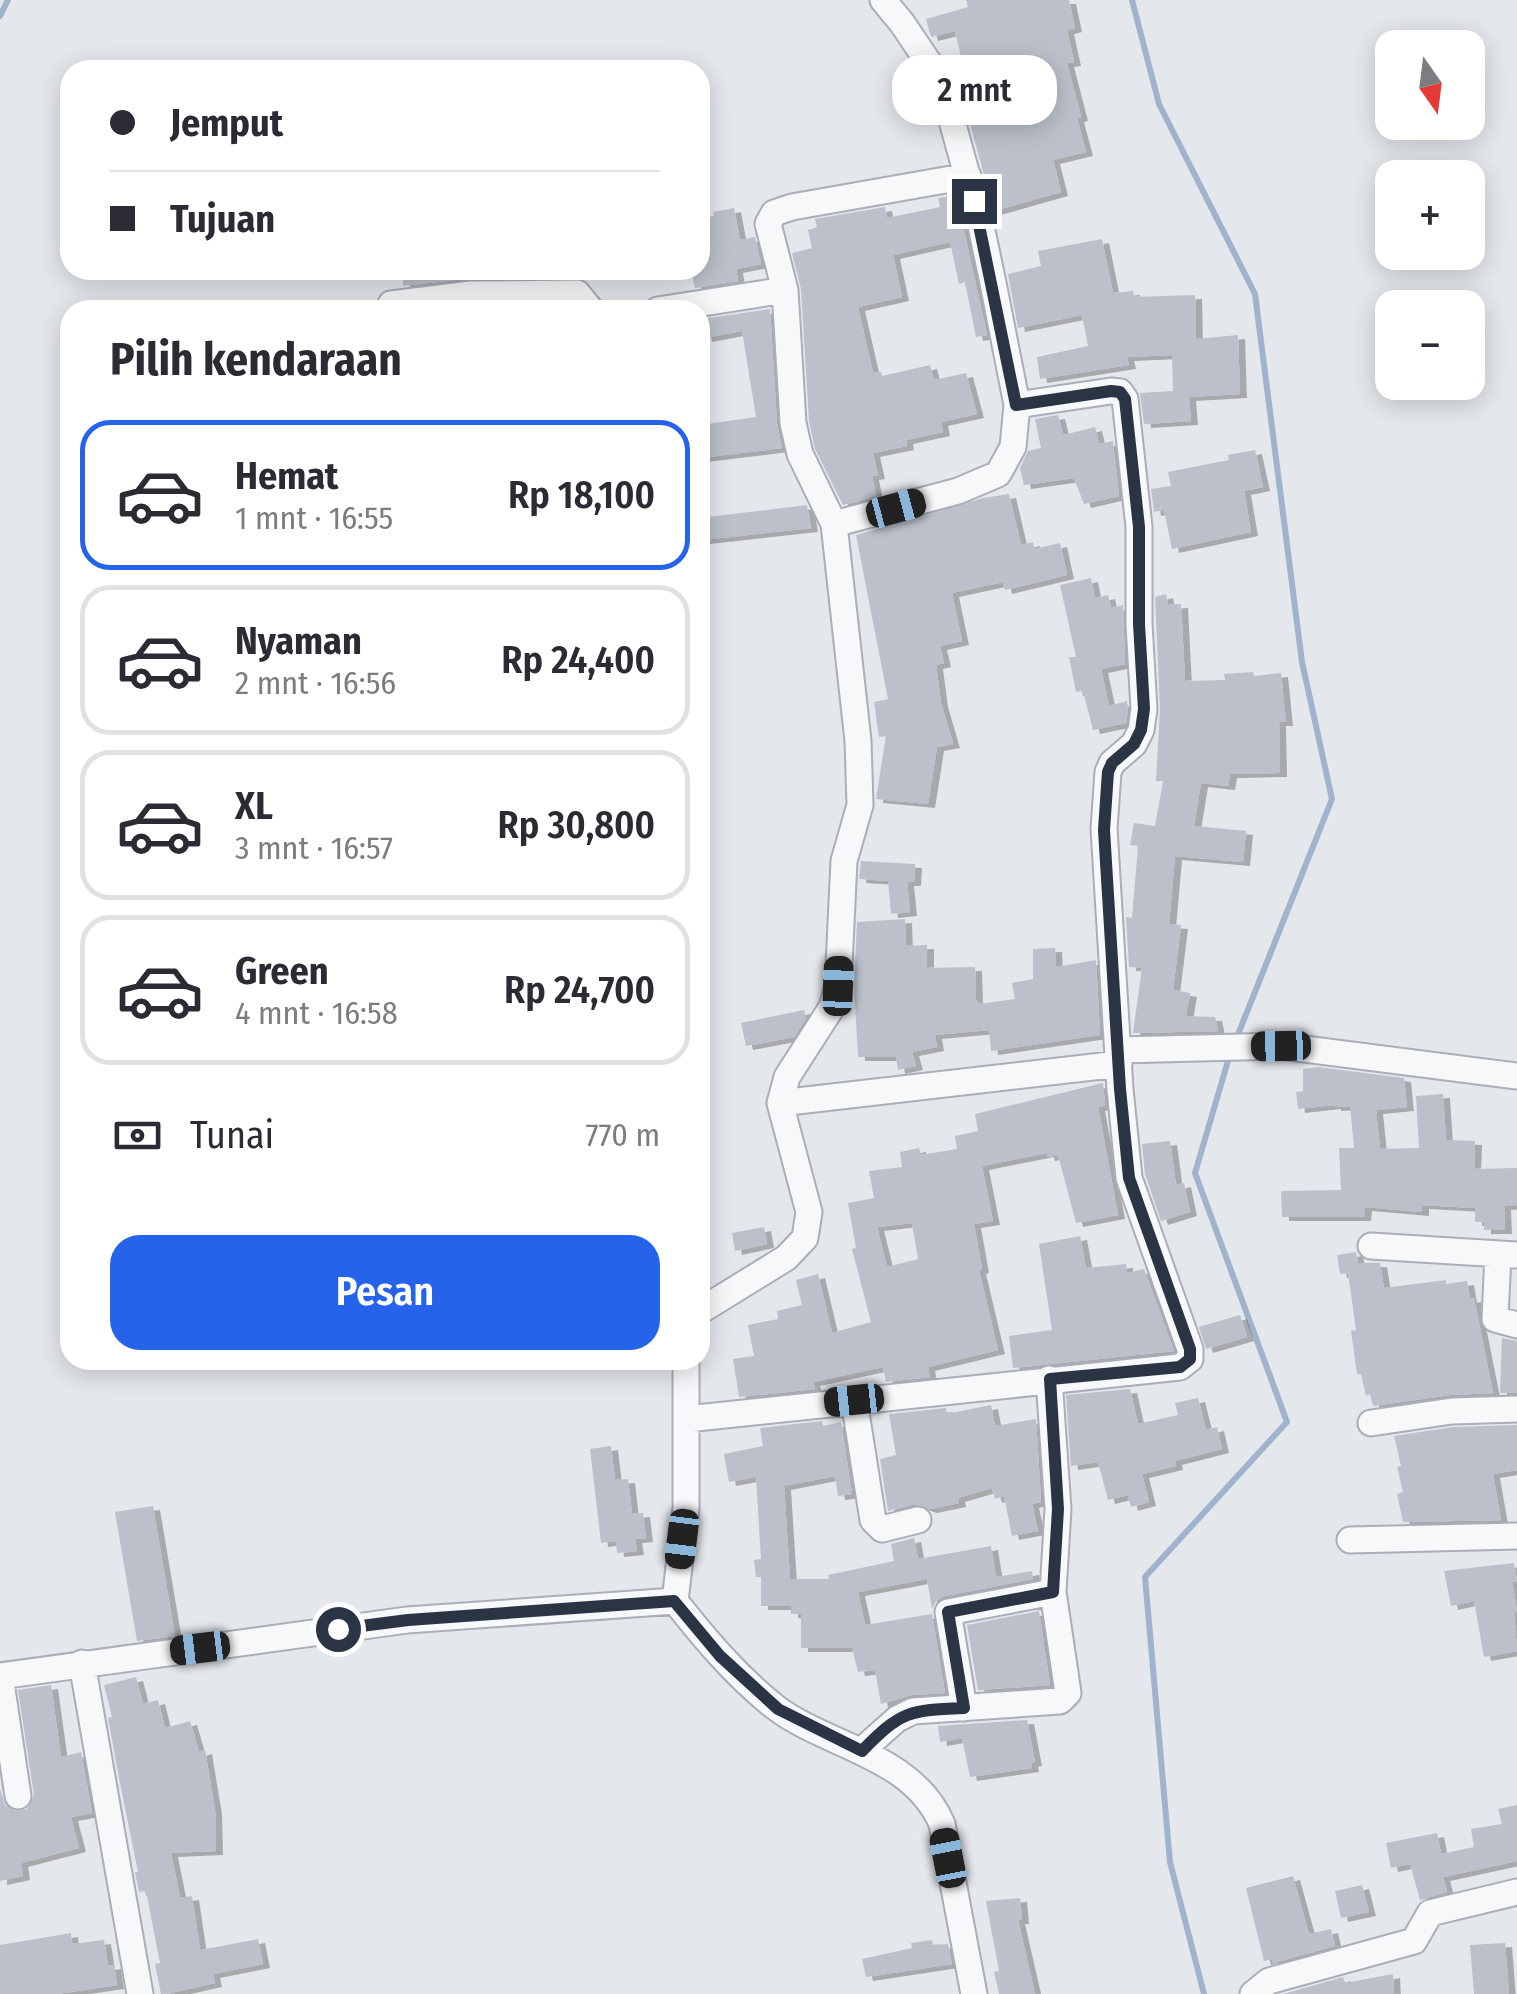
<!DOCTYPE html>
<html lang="id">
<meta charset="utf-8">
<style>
body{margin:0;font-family:"Fira Sans Condensed",sans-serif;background:#f7f7f7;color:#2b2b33;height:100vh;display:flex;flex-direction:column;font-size:38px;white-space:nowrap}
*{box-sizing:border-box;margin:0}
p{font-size:32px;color:#7c7c81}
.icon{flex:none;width:55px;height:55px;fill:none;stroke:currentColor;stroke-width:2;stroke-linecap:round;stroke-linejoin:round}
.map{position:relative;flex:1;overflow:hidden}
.panel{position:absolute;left:60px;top:300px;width:650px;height:1070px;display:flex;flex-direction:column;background:#fff;border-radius:30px;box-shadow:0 5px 25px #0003}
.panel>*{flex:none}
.banner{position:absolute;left:60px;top:60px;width:650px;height:220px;border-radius:30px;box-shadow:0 5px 25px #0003;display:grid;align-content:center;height:220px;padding:0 50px;background:#fff}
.needle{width:65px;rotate:166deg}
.buttons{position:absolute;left:1375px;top:30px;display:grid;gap:20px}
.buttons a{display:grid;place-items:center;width:110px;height:110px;border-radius:20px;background:#fff;box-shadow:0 5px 25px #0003;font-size:50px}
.end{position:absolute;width:45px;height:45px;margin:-22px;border:12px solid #2b3445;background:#fff;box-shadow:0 0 0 5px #fff}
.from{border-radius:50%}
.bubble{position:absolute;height:70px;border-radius:30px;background:#fff;box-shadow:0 5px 25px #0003;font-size:32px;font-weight:600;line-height:70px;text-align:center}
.car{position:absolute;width:30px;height:60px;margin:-30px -15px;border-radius:12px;box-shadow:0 0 8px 2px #0007;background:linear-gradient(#222 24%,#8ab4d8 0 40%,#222 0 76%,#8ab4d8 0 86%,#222 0)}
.banner b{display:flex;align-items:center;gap:35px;height:95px;font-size:38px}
.banner b+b{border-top:2px solid #e1e1e2}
.banner i{width:25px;height:25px;background:#2b2b33}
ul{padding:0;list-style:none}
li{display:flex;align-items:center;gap:30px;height:150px;margin:0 20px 15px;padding:0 30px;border:5px solid #e1e1e2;border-radius:30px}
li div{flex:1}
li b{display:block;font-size:38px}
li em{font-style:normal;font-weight:600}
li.on{border-color:#2563eb}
li>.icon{width:90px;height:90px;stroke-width:1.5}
h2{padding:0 50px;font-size:45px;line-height:120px}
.pay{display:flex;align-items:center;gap:25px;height:110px;padding:0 50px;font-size:38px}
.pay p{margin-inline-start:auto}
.button{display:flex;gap:20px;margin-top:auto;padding:20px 50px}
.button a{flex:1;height:115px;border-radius:30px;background:#2563eb;color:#fff;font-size:40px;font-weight:600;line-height:115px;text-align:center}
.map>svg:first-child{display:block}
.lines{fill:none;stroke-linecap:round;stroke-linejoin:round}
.stream{stroke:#9fb4cc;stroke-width:6}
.building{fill:#bbc0ca;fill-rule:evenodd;filter:url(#shadow)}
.minor-casing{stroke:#a9aeb7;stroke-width:29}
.minor{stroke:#f7f8fa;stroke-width:25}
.route{stroke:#2b3445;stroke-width:12}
</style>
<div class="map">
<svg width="1517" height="1994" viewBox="0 0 1517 1994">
<defs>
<filter id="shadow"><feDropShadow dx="7" dy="4" stdDeviation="0" flood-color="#0004"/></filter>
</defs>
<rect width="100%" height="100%" fill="#e4e7ec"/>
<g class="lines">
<path class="stream" d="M1132,0L1159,104L1255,294L1302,662L1332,799L1235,1042
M0,16L8,0
M1204,1994L1170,1862L1145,1577L1287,1422L1195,1173L1230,1054"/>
</g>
<path class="building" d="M966,0H1069L1075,28L1067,30L1074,62L1067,63L1081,117L1077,118L1086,152L1053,160L1061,192L994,211L957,76L965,74L955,31L931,37L926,19L968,7Z
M956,195L987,335L976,337L965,282L959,284L950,242L893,255L902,297L858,307L873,373L881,372L882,376L930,365L934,380L966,373L977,414L941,422L943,432L906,440L907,446L873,453L878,475L872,476L876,496L843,505L815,449L809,421L801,289L792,253L812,248L808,230L817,227L815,219L885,207L887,218L940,207L938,198Z
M734,208L740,240L755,237L761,264L736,269L738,281L695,288L691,270H700V219L714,216L713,212Z
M1102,239L1113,293L1133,291L1134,297L1195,295L1196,339L1238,335L1240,394L1189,397L1191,421L1144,424L1140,393L1173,391L1172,355L1127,357L1129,365L1040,379L1037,357L1088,346L1082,315L1018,328L1008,274L1041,266L1038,251Z
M403,270H563L564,277L471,278L403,286Z
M770,309L777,424L782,448L700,458V425L756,417L742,331L705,338L702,319Z
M1058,415L1063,435L1095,427L1099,444L1113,441L1119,496L1084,504L1074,478L1024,485L1020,468L1028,451L1041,448L1035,419Z
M1255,450L1263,487L1244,491L1251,532L1172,549L1164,510L1154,512L1151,489L1171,486L1168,472L1229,460L1228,455Z
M1009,494L1021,545L1033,542L1034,549L1060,543L1067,575L1005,590L1003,582L952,593L962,641L940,646L944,663L936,665L941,703L953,744L937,747L928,804L876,799L886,736L879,737L874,702L888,699L856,535L983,498Z
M807,505L811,528L703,540L700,518Z
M1091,578L1095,598L1108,595L1111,608L1123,605L1125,664L1101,669L1109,706L1127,701L1128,708L1126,723L1093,730L1083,691L1076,692L1069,657H1076L1060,585Z
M1166,594L1168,605L1181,604L1185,681L1225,680L1224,674L1253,672L1254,676L1281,673L1286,722H1279L1280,773L1230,774L1228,786L1201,783L1194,826L1246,831L1243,862L1175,856L1169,924L1181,925L1173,990L1190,993L1186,1016L1215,1017L1218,1031L1133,1033L1142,968L1129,967L1126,917L1132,918L1138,846L1130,845L1134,823L1155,826L1163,781H1156L1160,708L1155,597Z
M861,861L915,864L914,882H907L910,912L891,914L888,881L859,879Z
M905,919L906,946L927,945V968L975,967L976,1000L979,1004L1015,999L1012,983L1033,979V949L1055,948L1056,967L1096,960L1100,1035L991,1051L989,1030L935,1035L937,1047L912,1052L916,1066L898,1070L896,1057H858L854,987L857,922Z
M804,1010L806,1018L794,1037L746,1046L741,1023Z
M1318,1067L1404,1078L1407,1107L1376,1110L1380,1149L1419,1148L1416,1096L1443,1094L1446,1140L1475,1141L1474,1169L1517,1168V1205L1504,1206L1505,1230H1484V1222H1475V1208L1422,1205V1212L1365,1207L1364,1217H1282L1281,1191L1341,1190L1339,1148H1354L1350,1106L1334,1107V1105L1298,1109L1296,1092L1303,1091V1069Z
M1103,1083L1105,1106L1098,1107L1118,1215L1076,1223L1058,1155L1048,1157L1047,1153L982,1166L993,1221L974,1224L982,1269L979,1270L998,1350L928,1367L930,1377L886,1382L883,1367L813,1382L815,1389L739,1397L733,1359L754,1356L748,1325L778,1319L777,1311L802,1305L796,1280L818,1274L832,1333L871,1322L852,1249L856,1248L848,1203L874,1198L869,1171L902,1167L900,1152L919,1148L921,1155L957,1149L955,1136L978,1131L975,1114ZM912,1223L918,1259L887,1267L877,1227Z
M1170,1141L1176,1185L1184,1183L1190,1212L1161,1221L1145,1174L1142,1144Z
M764,1227L767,1244L735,1251L732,1233Z
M1080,1236L1086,1268L1126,1264L1127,1273L1144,1269L1174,1351L1013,1368L1009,1336L1052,1330L1039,1244Z
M1356,1252L1358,1263H1380L1384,1288L1446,1280V1284L1467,1281L1470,1299L1474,1298L1493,1393L1450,1395L1373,1406L1370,1394L1366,1396L1361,1374H1357L1351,1331L1356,1330L1348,1273L1340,1274L1337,1255Z
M1240,1315L1247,1337L1206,1349L1199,1327Z
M1502,1338L1517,1341V1393H1500Z
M1130,1389L1138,1424L1178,1415L1175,1403L1198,1398L1206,1430L1217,1427L1222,1449L1175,1461L1176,1466L1142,1474L1149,1502L1131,1507L1128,1495L1108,1500L1098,1462L1071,1466L1066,1395Z
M991,1405L995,1426L1036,1419L1041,1502L1032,1504L1038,1531L1012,1536L1004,1496L995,1499L992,1488L958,1498L959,1503L930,1509L915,1504L888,1511L880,1459L896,1455L889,1414L946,1408L947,1414Z
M822,1421L823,1426L841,1422L852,1494L838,1496L835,1476L784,1486L790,1579H829L828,1575L894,1561L891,1544L914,1538L918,1559L991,1546L996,1577L1032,1571L1033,1579L945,1596L937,1600L932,1609L927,1579L858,1592L865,1625L932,1614L945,1693L911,1695L881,1704L875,1670L858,1672L852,1648H801V1614H791V1606H761V1577H756L754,1560L761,1559L756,1477L729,1482L724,1454L763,1446L760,1428Z
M1517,1425V1470L1493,1474L1501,1520L1403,1522L1397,1494L1403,1492L1397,1467L1401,1466L1394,1436L1453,1427Z
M611,1446L615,1480L628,1479L632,1514L643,1513L646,1538L635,1539L637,1551L617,1553L616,1541L601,1543L590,1449Z
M153,1506L175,1636L137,1641L115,1512Z
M1514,1563L1517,1582H1512L1517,1611L1514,1612L1517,1651L1484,1657L1474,1601L1451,1606L1444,1571Z
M1039,1611L1050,1685L978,1690L967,1625Z
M136,1677L143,1704L158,1700L165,1728L190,1721L199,1752L205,1750L215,1810L216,1851L171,1853L180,1898L192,1896L200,1950L258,1939L263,1964L213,1974L215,1983L166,1994H161L155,1964L160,1963L146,1891L139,1892L135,1872H138L119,1778L108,1718L112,1717L104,1685Z
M51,1685L61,1757L81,1752L92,1813L71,1817L79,1848L21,1863L23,1876L0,1881V1789L5,1805L13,1811L27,1809L34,1795L18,1690Z
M1027,1720L1035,1762L1031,1763L1032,1768L970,1777L962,1738L940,1742L938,1726Z
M1517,1805V1861L1443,1877L1447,1892L1420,1900L1410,1864L1391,1868L1386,1843L1437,1833L1441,1854L1474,1847L1471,1829L1502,1824L1498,1809Z
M1293,1876L1309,1934L1331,1929L1335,1946L1273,1963L1272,1959L1264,1961L1246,1888Z
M1362,1885L1369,1912L1341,1918L1335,1891Z
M1020,1898L1022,1920H1018L1035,1994H999L994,1972L999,1971L986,1901Z
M71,1933L72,1944L104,1940L108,1966L114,1965L117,1985L57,1994H0V1945Z
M932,1940L933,1945L948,1944L952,1964L866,1977L862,1959L912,1948L911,1943Z
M1505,1943L1509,1994H1474L1470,1945Z
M1393,1974L1394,1994H1283L1343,1977L1345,1983Z"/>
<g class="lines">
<defs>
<path id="minor" d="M391,304L471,294L577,293L591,310
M658,310L785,290
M834,524L958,491L998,474L1013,447L1017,405L993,283L981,226L941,81L902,23L883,0
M1118,1050L1281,1046L1517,1076
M780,1103L1119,1064
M1371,1246L1517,1255
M1498,1254L1495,1319L1517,1325
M700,1311L786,1258L805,1238L809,1212L780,1103L787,1077L832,1007L838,986L844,861L860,805L858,741L834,524L800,454L793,423L785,290L768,224L774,213L792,207L968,176
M686,1360V1508L675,1601C705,1639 736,1676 775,1707C827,1747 913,1755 942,1824L974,1994
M854,1400L873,1520L882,1529L918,1520
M687,1419L1180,1367L1190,1359V1349L1129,1178L1120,1089L1104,829L1108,772L1112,763L1134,744L1141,730L1144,709L1139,624V527L1125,399L1120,392L1111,391L1017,405
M1371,1423L1452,1411L1517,1409
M1350,1540L1517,1536
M82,1663L140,1994
M0,1676L407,1620L675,1601
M0,1676L18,1796
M964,1708L948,1612L1053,1592
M861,1751L897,1719L913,1711L1060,1701L1068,1693L1053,1592L1058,1509L1049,1379
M1253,1994L1269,1981L1414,1941L1430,1913L1517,1892"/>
</defs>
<use href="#minor" class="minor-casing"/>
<use href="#minor" class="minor"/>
</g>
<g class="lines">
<path class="route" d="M338,1629L408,1620L674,1601L720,1656L778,1709L862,1751C901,1711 909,1710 964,1708L948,1612L1053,1592L1058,1509L1050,1379L1180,1367L1190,1359V1349L1129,1178L1120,1089L1104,830L1108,772L1112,763L1134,744L1141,730L1144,709L1139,624V527L1125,399L1120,392L1111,391L1016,405L974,201"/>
</g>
</svg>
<div class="buttons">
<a><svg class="needle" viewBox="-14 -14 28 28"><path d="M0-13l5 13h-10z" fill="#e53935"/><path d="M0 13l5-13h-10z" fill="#7c7c81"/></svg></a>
<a>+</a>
<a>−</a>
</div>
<i class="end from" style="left:338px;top:1629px"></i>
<i class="end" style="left:974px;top:201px"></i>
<div class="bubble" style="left:892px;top:55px;width:165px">2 mnt</div>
<i class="car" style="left:896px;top:508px;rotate:75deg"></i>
<i class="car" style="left:838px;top:986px;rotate:2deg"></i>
<i class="car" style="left:1281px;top:1046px;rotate:269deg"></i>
<i class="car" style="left:854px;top:1400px;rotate:264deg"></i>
<i class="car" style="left:682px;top:1539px;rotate:187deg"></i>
<i class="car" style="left:200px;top:1648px;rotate:263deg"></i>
<i class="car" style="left:948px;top:1858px;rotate:349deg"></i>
<div class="banner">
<b><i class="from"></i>Jemput</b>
<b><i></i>Tujuan</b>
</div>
<section class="panel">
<h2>Pilih kendaraan</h2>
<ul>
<li class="on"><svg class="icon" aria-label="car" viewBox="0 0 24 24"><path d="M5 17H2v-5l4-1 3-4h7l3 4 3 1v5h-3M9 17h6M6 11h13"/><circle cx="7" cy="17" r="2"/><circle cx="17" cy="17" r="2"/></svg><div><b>Hemat</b><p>1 mnt · 16:55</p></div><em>Rp 18,100</em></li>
<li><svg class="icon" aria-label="car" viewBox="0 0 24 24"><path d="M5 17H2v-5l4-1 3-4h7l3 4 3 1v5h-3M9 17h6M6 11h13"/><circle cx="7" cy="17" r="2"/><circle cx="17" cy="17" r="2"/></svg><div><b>Nyaman</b><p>2 mnt · 16:56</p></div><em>Rp 24,400</em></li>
<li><svg class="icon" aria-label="car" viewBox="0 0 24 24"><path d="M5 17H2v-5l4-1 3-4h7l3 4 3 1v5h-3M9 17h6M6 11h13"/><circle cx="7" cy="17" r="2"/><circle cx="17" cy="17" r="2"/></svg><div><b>XL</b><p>3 mnt · 16:57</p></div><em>Rp 30,800</em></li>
<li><svg class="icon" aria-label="car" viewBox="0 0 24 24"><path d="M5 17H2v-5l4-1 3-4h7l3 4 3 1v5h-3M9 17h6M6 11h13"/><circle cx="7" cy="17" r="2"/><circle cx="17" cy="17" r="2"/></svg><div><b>Green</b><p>4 mnt · 16:58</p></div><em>Rp 24,700</em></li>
</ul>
<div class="pay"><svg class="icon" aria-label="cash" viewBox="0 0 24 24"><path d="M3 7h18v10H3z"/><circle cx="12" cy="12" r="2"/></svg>Tunai<p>770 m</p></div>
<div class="button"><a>Pesan</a></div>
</section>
</div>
